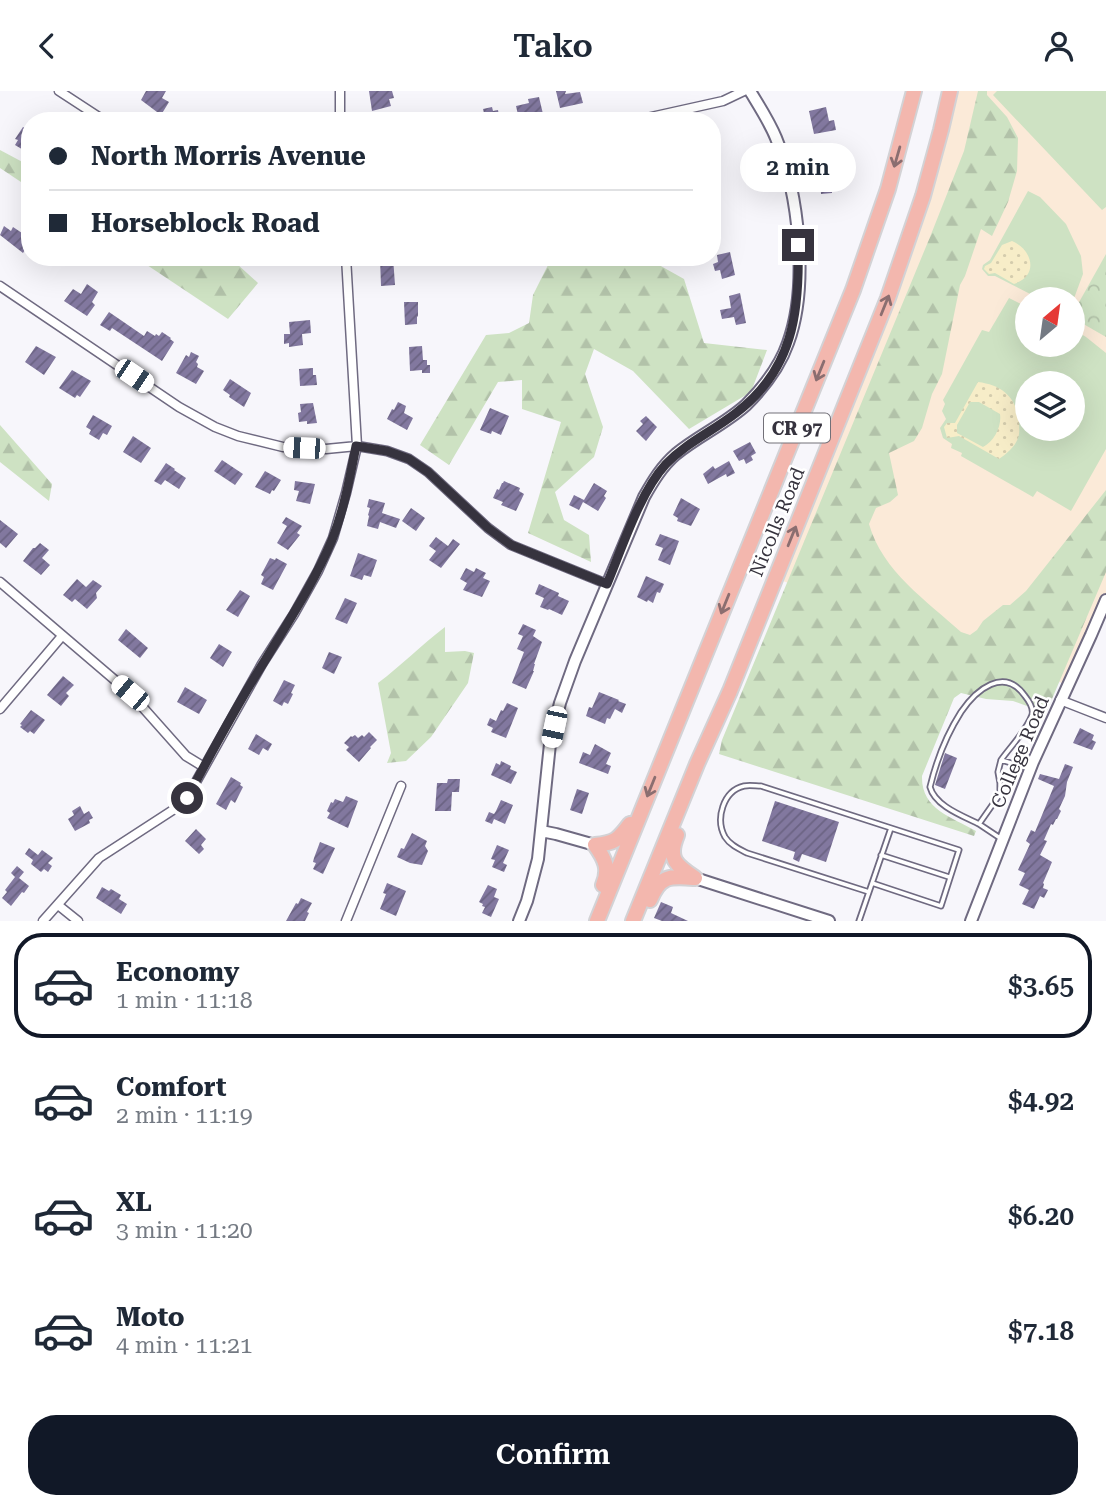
<!DOCTYPE html>
<meta charset="utf-8">
<style>
body{margin:0;font-family:"Roboto Serif",serif;background:#f2f2f3;color:#1f2937;height:100vh;display:flex;flex-direction:column;font-size:26px;white-space:nowrap}
*{box-sizing:border-box;margin:0}
p{font-size:23px;color:#747a83}
.icon{flex:none;width:38px;height:38px;fill:none;stroke:currentColor;stroke-width:2;stroke-linecap:round;stroke-linejoin:round}
.map{position:relative;height:830px;overflow:hidden}
.side{display:flex;flex-direction:column;background:#fff;flex:1}
.side>*{flex:none}
.guide{position:absolute;left:21px;top:21px;width:700px;height:154px;border-radius:28px;box-shadow:0 7px 28px #0002;display:grid;align-content:center;height:154px;padding:0 28px;background:#fff}
.needle{width:46px;rotate:29deg}
.controls{position:absolute;left:1015px;top:196px;display:grid;gap:14px}
.controls a{display:grid;place-items:center;width:70px;height:70px;border-radius:50%;background:#fff;box-shadow:0 7px 28px #0002;font-size:35px}
.end{position:absolute;width:32px;height:32px;margin:-16px;border:9px solid #36333e;background:#fff;box-shadow:0 0 0 4px #fff}
.from{border-radius:50%}
.bubble{position:absolute;height:49px;border-radius:24px;background:#fff;box-shadow:0 7px 28px #0002;font-size:23px;font-weight:600;line-height:49px;text-align:center}
.car{position:absolute;width:21px;height:42px;margin:-21px -10px;border-radius:9px;box-shadow:0 0 5px 2px #0007;background:linear-gradient(#fff 24%,#345 0 40%,#fff 0 76%,#345 0 86%,#fff 0)}
.guide b{display:flex;align-items:center;gap:24px;height:66px;font-size:26px}
.guide b+b{border-top:2px solid #e0e1e3}
.guide i{width:18px;height:18px;background:#1f2937}
ul{padding:12px 0 0;list-style:none}
li{display:flex;align-items:center;gap:21px;height:105px;margin:0 14px 10px;padding:0 14px;border:4px solid transparent;border-radius:28px}
li div{flex:1}
li b{display:block;font-size:26px}
li em{font-style:normal;font-weight:600}
li.current{border-color:#111827}
li>.icon{width:63px;height:63px;stroke-width:1.5}
.primary-button{display:flex;gap:14px;margin-top:auto;padding:14px 28px}
.primary-button a{flex:1;height:80px;border-radius:28px;background:#111827;color:#fff;font-size:28px;font-weight:600;line-height:80px;text-align:center}
header{display:flex;justify-content:space-between;align-items:center;height:91px;padding:0 28px;background:#fff;font-size:32px;font-weight:600}
.map>svg:first-child{display:block}
.education{fill:#fbead8;fill-rule:evenodd}
.green{fill:#cee2c3;fill-rule:evenodd}
.forest{fill:url(#forest-firs)}
.sand{fill:url(#sand-dots);fill-rule:evenodd}
.park{fill:url(#park-crowns)}
.building{fill:url(#building-hatch)}
.lines{fill:none;stroke-linecap:round;stroke-linejoin:round}
.lane-casing{stroke:#6f6a81;stroke-width:7}
.street-casing{stroke:#6f6a81;stroke-width:11}
.secondary-casing{stroke:#6f6a81;stroke-width:14}
.highway-casing{stroke:#d3d2d5;stroke-width:18}
.lane{stroke:#fff;stroke-width:3.5}
.street{stroke:#fff;stroke-width:8}
.secondary{stroke:#fff;stroke-width:10}
.highway{stroke:#f3b7ae;stroke-width:14}
.oneway{stroke:#8b6e70}
.route{stroke:#36333e;stroke-width:9}
.labels{text-anchor:middle;dominant-baseline:central;stroke-width:5;stroke-linejoin:round;paint-order:stroke}
.shield{fill:#fff;stroke:#727078;stroke-width:2}
.shield-label{font-size:18px;font-weight:bold;fill:#36333e}
.street-label{font-size:19px;fill:#36333e;stroke:#fff}
</style>
<header><svg class="icon" aria-label="back" viewBox="0 0 24 24"><path d="M15 5l-7 7 7 7"/></svg>Tako<svg class="icon" aria-label="person" viewBox="0 0 24 24"><circle cx="12" cy="8" r="4"/><path d="M4 21q1-7 8-7t8 7"/></svg></header>
<div class="map">
<svg width="1106" height="830" viewBox="0 0 1106 830">
<defs>
<pattern id="forest-firs" width="22" height="20" patternUnits="userSpaceOnUse" patternTransform="scale(1.75)"><rect width="22" height="20" fill="#cee2c3"/><path d="M5 1l3.5 6h-7zM16 11l3.5 6h-7z" fill="#b2c2a9"/></pattern>
<pattern id="sand-dots" width="8" height="8" patternUnits="userSpaceOnUse" patternTransform="scale(1.75)"><rect width="8" height="8" fill="#f7edc8"/><path d="M2 2h.1M6 6h.1" fill="none" stroke="#d4ccad" stroke-width="1.8" stroke-linecap="round"/></pattern>
<pattern id="park-crowns" width="20" height="18" patternUnits="userSpaceOnUse" patternTransform="scale(1.75)"><rect width="20" height="18" fill="#cee2c3"/><path d="M2 6a3 3 0 1 1 6 0M12 15a3 3 0 1 1 6 0" fill="none" stroke="#b2c2a9"/></pattern>
<pattern id="building-hatch" width="6" height="6" patternUnits="userSpaceOnUse" patternTransform="scale(1.75)"><rect width="6" height="6" fill="#82789f"/><path d="M-1 1l2-2M0 6l6-6M5 7l2-2" fill="none" stroke="#6b6383"/></pattern>
</defs>
<rect width="100%" height="100%" fill="#f7f6fb"/>
<path class="education" d="M950,0H1106V509L1068,594L971,561L775,487L888,207ZM1027,208H1073V254H1027ZM1027,292H1073V338H1027Z"/>
<path class="green" d="M997,0H1106V116L1102,119L993,4Z
M1028,100L1040,106L1066,133L1081,165L1083,183L1073,210V208H1040L995,185H988L982,178L983,174L990,169Z
M1009,207L1027,216V254H1073V238L1086,246L1106,262V358L1071,420L1037,400L1033,406L961,365L962,362L951,357L952,353L943,347L940,337L946,328L942,320L945,313L943,309L982,239L989,241ZM1027,292H1073V338H1027Z"/>
<path class="forest" d="M978,0H987V4L1007,26L1018,47L1017,80L1008,111L992,145L981,138L965,185L960,194L942,283L932,303L922,337L914,350L889,362L898,404L890,411L876,417L869,433C882,480 927,510 961,541L970,544L977,539L983,530L1003,514H1010L1026,500L1106,399V481L1046,622L1013,610L986,608L961,602L954,607L922,685C921,718 951,726 976,740L974,745L719,663L722,649L930,146L964,60Z
M0,59L30,75V97L0,77Z
M135,166H209L236,172L258,192L228,228Z
M552,166H608L619,172L659,174L684,188L704,252L767,259L751,301L689,338L633,280L594,258L585,283L603,336L594,366L555,401L564,429L589,444L591,471L528,442L561,331L522,318V289L498,291L449,374L420,354L486,244L509,242L529,232L533,204Z
M0,334L52,393L49,410L0,371Z
M445,536V561L465,560L474,562L468,592L431,646L406,670L387,672L391,662L378,592C401,575 421,554 445,536Z"/>
<path class="sand" d="M1012,150C1033,159 1039,185 1014,193L995,182L989,183L984,178L985,175L991,172L1002,154Z
M978,291C1002,294 1016,306 1019,330C1019,336 1020,342 1018,347C1015,356 1006,363 999,368L959,345L947,347L944,336L947,332H955ZM970,311H979L1000,323C1002,335 994,351 983,356L957,342V334Z"/>
<path class="park" d="M1106,163V246L1073,227V222Z"/>
<path class="building" d="M146,0H166L162,7L169,11L161,24L141,9Z
M369,0H392L394,7L389,8L391,15L372,20Z
M556,0H566L565,3L580,1L583,12L560,17Z
M539,6L543,23L519,28L516,15L529,12L528,8Z
M492,16L493,20L498,19L500,30H464L463,27L484,22L483,18Z
M826,16L829,30L834,29L836,39L814,43L809,20Z
M23,36L30,40V63L15,54L18,49L15,48Z
M830,74L832,102L821,103L820,86H817L816,75Z
M4,135L11,140L13,136L25,144L30,136V151L23,162L0,144Z
M730,161L735,184L722,188L720,179L715,180L713,173L718,171L717,164Z
M393,166L395,194L381,195L380,167Z
M87,193L98,201L92,211L95,214L87,225L64,210L73,198L81,203Z
M740,202L746,232L736,234L734,226L722,228L720,219L731,217L729,205Z
M404,211H418V225L417,226V233L405,234Z
M109,221L144,245L147,240L155,245L156,243L159,245L162,241L171,247L170,248L174,251L162,270L112,237L110,240L100,234Z
M310,229L311,242L302,243L303,254L289,256V252L284,253V243H290L289,231Z
M36,255L56,266L44,284L25,271Z
M422,255L423,269H427V274H430V282H422V279L410,280L409,256Z
M191,261L199,265L196,271L198,273L197,276L204,280L196,293L176,282L186,264L189,266Z
M313,277V284H316L317,294L300,295L299,278Z
M72,279L91,290L80,306L77,304L75,307L59,297Z
M230,288L251,302L244,316L229,306L230,304L223,299Z
M398,311L406,315L404,322L413,327L407,339L387,328L392,318L394,319Z
M313,312L317,332L307,333V330L299,331L298,322L301,321L300,313Z
M490,317L509,325L501,344L492,340L491,343L480,339Z
M93,324L112,335L107,344L103,342L99,349L89,343L91,339L86,336Z
M646,325L657,336L646,350L636,340L643,333L640,330Z
M133,345L151,357L141,372L123,361Z
M750,351L756,362L751,365L753,369L746,373L744,368L739,370L733,360Z
M222,369L243,383L235,394L214,380Z
M729,370L735,382L727,386L726,383L708,393L703,383L713,375L715,378Z
M166,372L175,378L174,379L186,387L179,398L165,389L161,394L154,390Z
M265,380L281,389L274,400L272,399L270,403L255,396Z
M295,390L315,393L310,413L296,410L299,400L294,399Z
M504,390L520,397L519,400L524,403L516,420L501,414L503,411L493,407L497,398L499,399L502,392H503Z
M594,392L607,400L604,405L606,407L598,420L583,411L579,419L569,414L574,404L584,409Z
M681,407L700,418L691,435L677,430L678,427L673,424Z
M369,408L385,412L382,422L400,428L396,437L380,431L378,438L367,435L369,425L368,424L370,417L367,416Z
M411,417L425,427L416,440L402,430Z
M286,426L302,435L297,442L300,444L288,459L277,452L287,435L282,432Z
M0,429L18,443L6,457L0,452Z
M660,443L679,450L670,474L658,469L663,457L655,454Z
M436,446L448,455L453,448L460,453L441,477L429,469L436,460L429,455Z
M40,452L49,459L42,467L50,474L41,484L23,470L33,457H35Z
M358,462L377,469L371,486L364,484L362,489L350,485Z
M270,467L275,469L276,467L287,473L273,499L261,493L264,486L261,484Z
M466,477L474,481L476,477L486,482L483,487L490,490L482,506L463,499L467,492L460,488Z
M646,485L664,493L660,502L657,501L653,512L648,509L647,511L637,506Z
M77,488L86,496L93,489L102,495L96,502L97,507L87,518L75,508L72,511L63,504Z
M539,493L559,502L558,505L569,510L562,524L549,518L548,519L540,516L544,507L535,503Z
M240,499L250,505L238,526L226,519Z
M345,507L357,512L347,533L335,528Z
M523,533L536,539L533,545L542,551L534,573H535L533,580H534L526,598L512,592L524,561L517,558L523,545L518,543Z
M126,538L148,557L140,567L118,549Z
M219,553L232,561L223,576L210,567Z
M329,561L342,566L334,583L322,577Z
M63,585L74,594L66,602L69,605L61,615L47,604Z
M284,589L295,594L291,602L293,603L288,613L284,611L282,615L273,610Z
M185,596L207,609L199,623L177,611Z
M599,601L619,609L618,610L626,613L622,622L615,618L610,628L607,627L605,633L586,625L589,616L592,617Z
M507,612L518,617L506,647L491,641L493,637L487,634L490,627L496,630L501,619L503,620Z
M31,619L45,629L34,643L30,640L28,642L20,636L22,634L20,633Z
M1080,637L1094,644L1092,649L1096,651L1092,659L1073,652Z
M369,641L377,649L370,656L371,657L359,671L346,659L349,656L344,652L351,645L352,646L355,644L358,647L362,644L364,646Z
M256,643L272,653L268,660L263,657L259,664L248,658Z
M595,653L611,662L606,673L611,675L608,683L579,672L583,661L590,664Z
M945,662L957,667L945,698L935,694Z
M501,670L511,675L510,678L517,681L511,693L491,684L496,672L500,674Z
M1065,673L1073,676L1067,691L1065,705L1059,718L1061,720L1057,728H1056L1053,734L1051,733L1044,749L1047,750L1040,764L1052,771L1043,792L1044,793L1043,797L1048,799L1044,807L1040,805L1034,818L1022,813L1029,799L1019,794L1025,782L1018,779L1030,753L1026,750L1031,739L1035,741L1054,695L1038,688L1040,683L1059,688Z
M231,686L241,692L240,694L243,696L235,712L231,709L226,719L216,713Z
M448,688H460L459,701H452L451,720H435L437,692H447Z
M577,698L589,702L582,723L570,719Z
M346,705L358,710L348,737L327,727L330,722L327,720L331,711L333,712L335,708L343,711Z
M501,709L513,714L505,733L494,728L492,733L485,730L489,721L494,723L496,720Z
M775,710L839,731L826,771L802,763L799,771L793,768L795,761L762,750Z
M80,715L84,723L89,720L93,727L89,729L90,732L75,740L68,728L74,724L72,720Z
M196,738L206,748L201,754L204,758L199,763L185,750Z
M412,742L427,750L425,755L428,760L422,774L410,772L397,766L401,757L404,758Z
M320,751L335,757L323,783L313,778L316,772L313,771L314,767Z
M497,754L509,759L503,772L507,774L504,781L492,776L495,769L491,768Z
M29,757L38,764L42,759L53,767L48,772L52,775L48,781L44,778L41,781L31,773L33,769L25,763Z
M17,775L24,781L19,787L29,795L24,802L22,801L11,815L2,807L7,801L5,799L15,786L11,782Z
M387,792L406,800L396,825L380,818L386,803L383,802Z
M488,794L497,798L494,806L499,808L491,826L482,822L485,816L482,815L483,813L479,811Z
M102,796L109,800L111,798L121,804L119,808L127,813L121,823L96,807Z
M301,807L312,812L307,821L309,822L305,830H286L296,812L298,813Z
M661,811L673,816L671,822L688,830H662L654,827Z"/>
<g class="lines">
<defs>
<path id="lane" d="M979,733C963,725 935,715 930,696C936,671 947,643 961,621C976,599 1004,575 1025,605C1029,610 1034,617 1032,624C1026,640 1011,655 1001,669
M1000,747L979,733L1000,703V692L998,681L1001,669L1028,677
M881,764L949,786
M869,801L747,762C739,758 730,754 725,746C715,728 723,700 744,695C749,694 756,695 761,695L959,759L941,815L872,792
M859,830L891,737"/>
<path id="street" d="M59,0L105,30
M340,0V30
M633,30L723,10L744,0
M0,195L179,316L215,336L238,345L283,356L326,358L357,355L387,360L409,368L428,381L488,437L511,454L607,493
M0,491L130,602L186,665L204,676
M1060,609L1106,627
M0,618L62,545
M58,814L78,830
M43,830L99,767L176,717L187,707L262,573L294,523L318,480L333,447L346,402L357,355L346,166
M346,830L401,695"/>
<path id="secondary" d="M541,740L556,743L595,754
M695,787L829,830
M519,830L527,810L538,768L550,653L560,612L575,570L644,406C653,390 662,375 676,363C698,345 725,333 746,314C763,297 780,275 788,252C809,195 799,103 776,47C769,30 759,15 750,0
M971,830L1033,671L1091,544L1106,509"/>
<path id="highway" d="M677,744C667,768 676,774 695,787
M595,754C605,768 610,778 603,794
M595,754C615,752 618,749 630,733
M650,809C660,784 670,785 694,787
M597,830L853,199L888,98L914,0
M633,830L697,673L730,600L888,207L923,105L941,39L950,0"/>
</defs>
<use href="#lane" class="lane-casing"/>
<use href="#street" class="street-casing"/>
<use href="#secondary" class="secondary-casing"/>
<use href="#highway" class="highway-casing"/>
<use href="#lane" class="lane"/>
<use href="#street" class="street"/>
<use href="#secondary" class="secondary"/>
<use href="#highway" class="highway"/>
</g>
<defs><path id="oneway-shaft" d="M-6 0H5M1.5-3L5.5 0L1.5 3" fill="none" stroke-width="1.6" stroke-linecap="round" stroke-linejoin="round" transform="scale(1.75)"/></defs>
<g class="oneway">
<use href="#oneway-shaft" transform="translate(897 66) rotate(106)"/>
<use href="#oneway-shaft" transform="translate(885 214) rotate(-68)"/>
<use href="#oneway-shaft" transform="translate(820 280) rotate(112)"/>
<use href="#oneway-shaft" transform="translate(792 445) rotate(-68)"/>
<use href="#oneway-shaft" transform="translate(725 513) rotate(112)"/>
<use href="#oneway-shaft" transform="translate(651 696) rotate(112)"/>
</g>
<g class="lines">
<path class="route" d="M187,707C212,661 236,615 264,571C288,531 314,492 332,449C344,419 350,386 356,355L387,360L409,368L428,381L488,437L511,454L607,493C622,457 640,401 666,373C686,352 713,340 736,322C793,279 800,221 798,154"/>
</g>
<g class="labels">
<rect class="shield" x="764" y="322.5" width="66" height="29" rx="5"/>
<g class="shield-label">
<text x="797" y="337">CR 97</text>
</g>
<g class="street-label">
<text transform="translate(777 431) rotate(-68)">Nicolls Road</text>
<text transform="translate(1020 661) rotate(-67)">College Road</text>
</g>
</g>
</svg>
<div class="controls">
<a><svg class="needle" viewBox="-14 -14 28 28"><path d="M0-13l5 13h-10z" fill="#e53935"/><path d="M0 13l5-13h-10z" fill="#747a83"/></svg></a>
<a><svg class="icon" aria-label="layers" viewBox="0 0 24 24"><path d="M12 4l9 5-9 5-9-5zM3 14l9 5 9-5"/></svg></a>
</div>
<i class="end from" style="left:187px;top:707px"></i>
<i class="end" style="left:798px;top:154px"></i>
<div class="bubble" style="left:740px;top:52px;width:116px">2 min</div>
<i class="car" style="left:134px;top:285px;rotate:124deg"></i>
<i class="car" style="left:304px;top:357px;rotate:272deg"></i>
<i class="car" style="left:130px;top:602px;rotate:310deg"></i>
<i class="car" style="left:554px;top:636px;rotate:192deg"></i>
<div class="guide">
<b><i class="from"></i>North Morris Avenue</b>
<b><i></i>Horseblock Road</b>
</div>
</div>
<section class="side">
<ul>
<li class="current"><svg class="icon" aria-label="car" viewBox="0 0 24 24"><path d="M5 17H2v-5l4-1 3-4h7l3 4 3 1v5h-3M9 17h6M6 11h13"/><circle cx="7" cy="17" r="2"/><circle cx="17" cy="17" r="2"/></svg><div><b>Economy</b><p>1 min · 11:18</p></div><em>$3.65</em></li>
<li><svg class="icon" aria-label="car" viewBox="0 0 24 24"><path d="M5 17H2v-5l4-1 3-4h7l3 4 3 1v5h-3M9 17h6M6 11h13"/><circle cx="7" cy="17" r="2"/><circle cx="17" cy="17" r="2"/></svg><div><b>Comfort</b><p>2 min · 11:19</p></div><em>$4.92</em></li>
<li><svg class="icon" aria-label="car" viewBox="0 0 24 24"><path d="M5 17H2v-5l4-1 3-4h7l3 4 3 1v5h-3M9 17h6M6 11h13"/><circle cx="7" cy="17" r="2"/><circle cx="17" cy="17" r="2"/></svg><div><b>XL</b><p>3 min · 11:20</p></div><em>$6.20</em></li>
<li><svg class="icon" aria-label="car" viewBox="0 0 24 24"><path d="M5 17H2v-5l4-1 3-4h7l3 4 3 1v5h-3M9 17h6M6 11h13"/><circle cx="7" cy="17" r="2"/><circle cx="17" cy="17" r="2"/></svg><div><b>Moto</b><p>4 min · 11:21</p></div><em>$7.18</em></li>
</ul>
<div class="primary-button"><a>Confirm</a></div>
</section>
